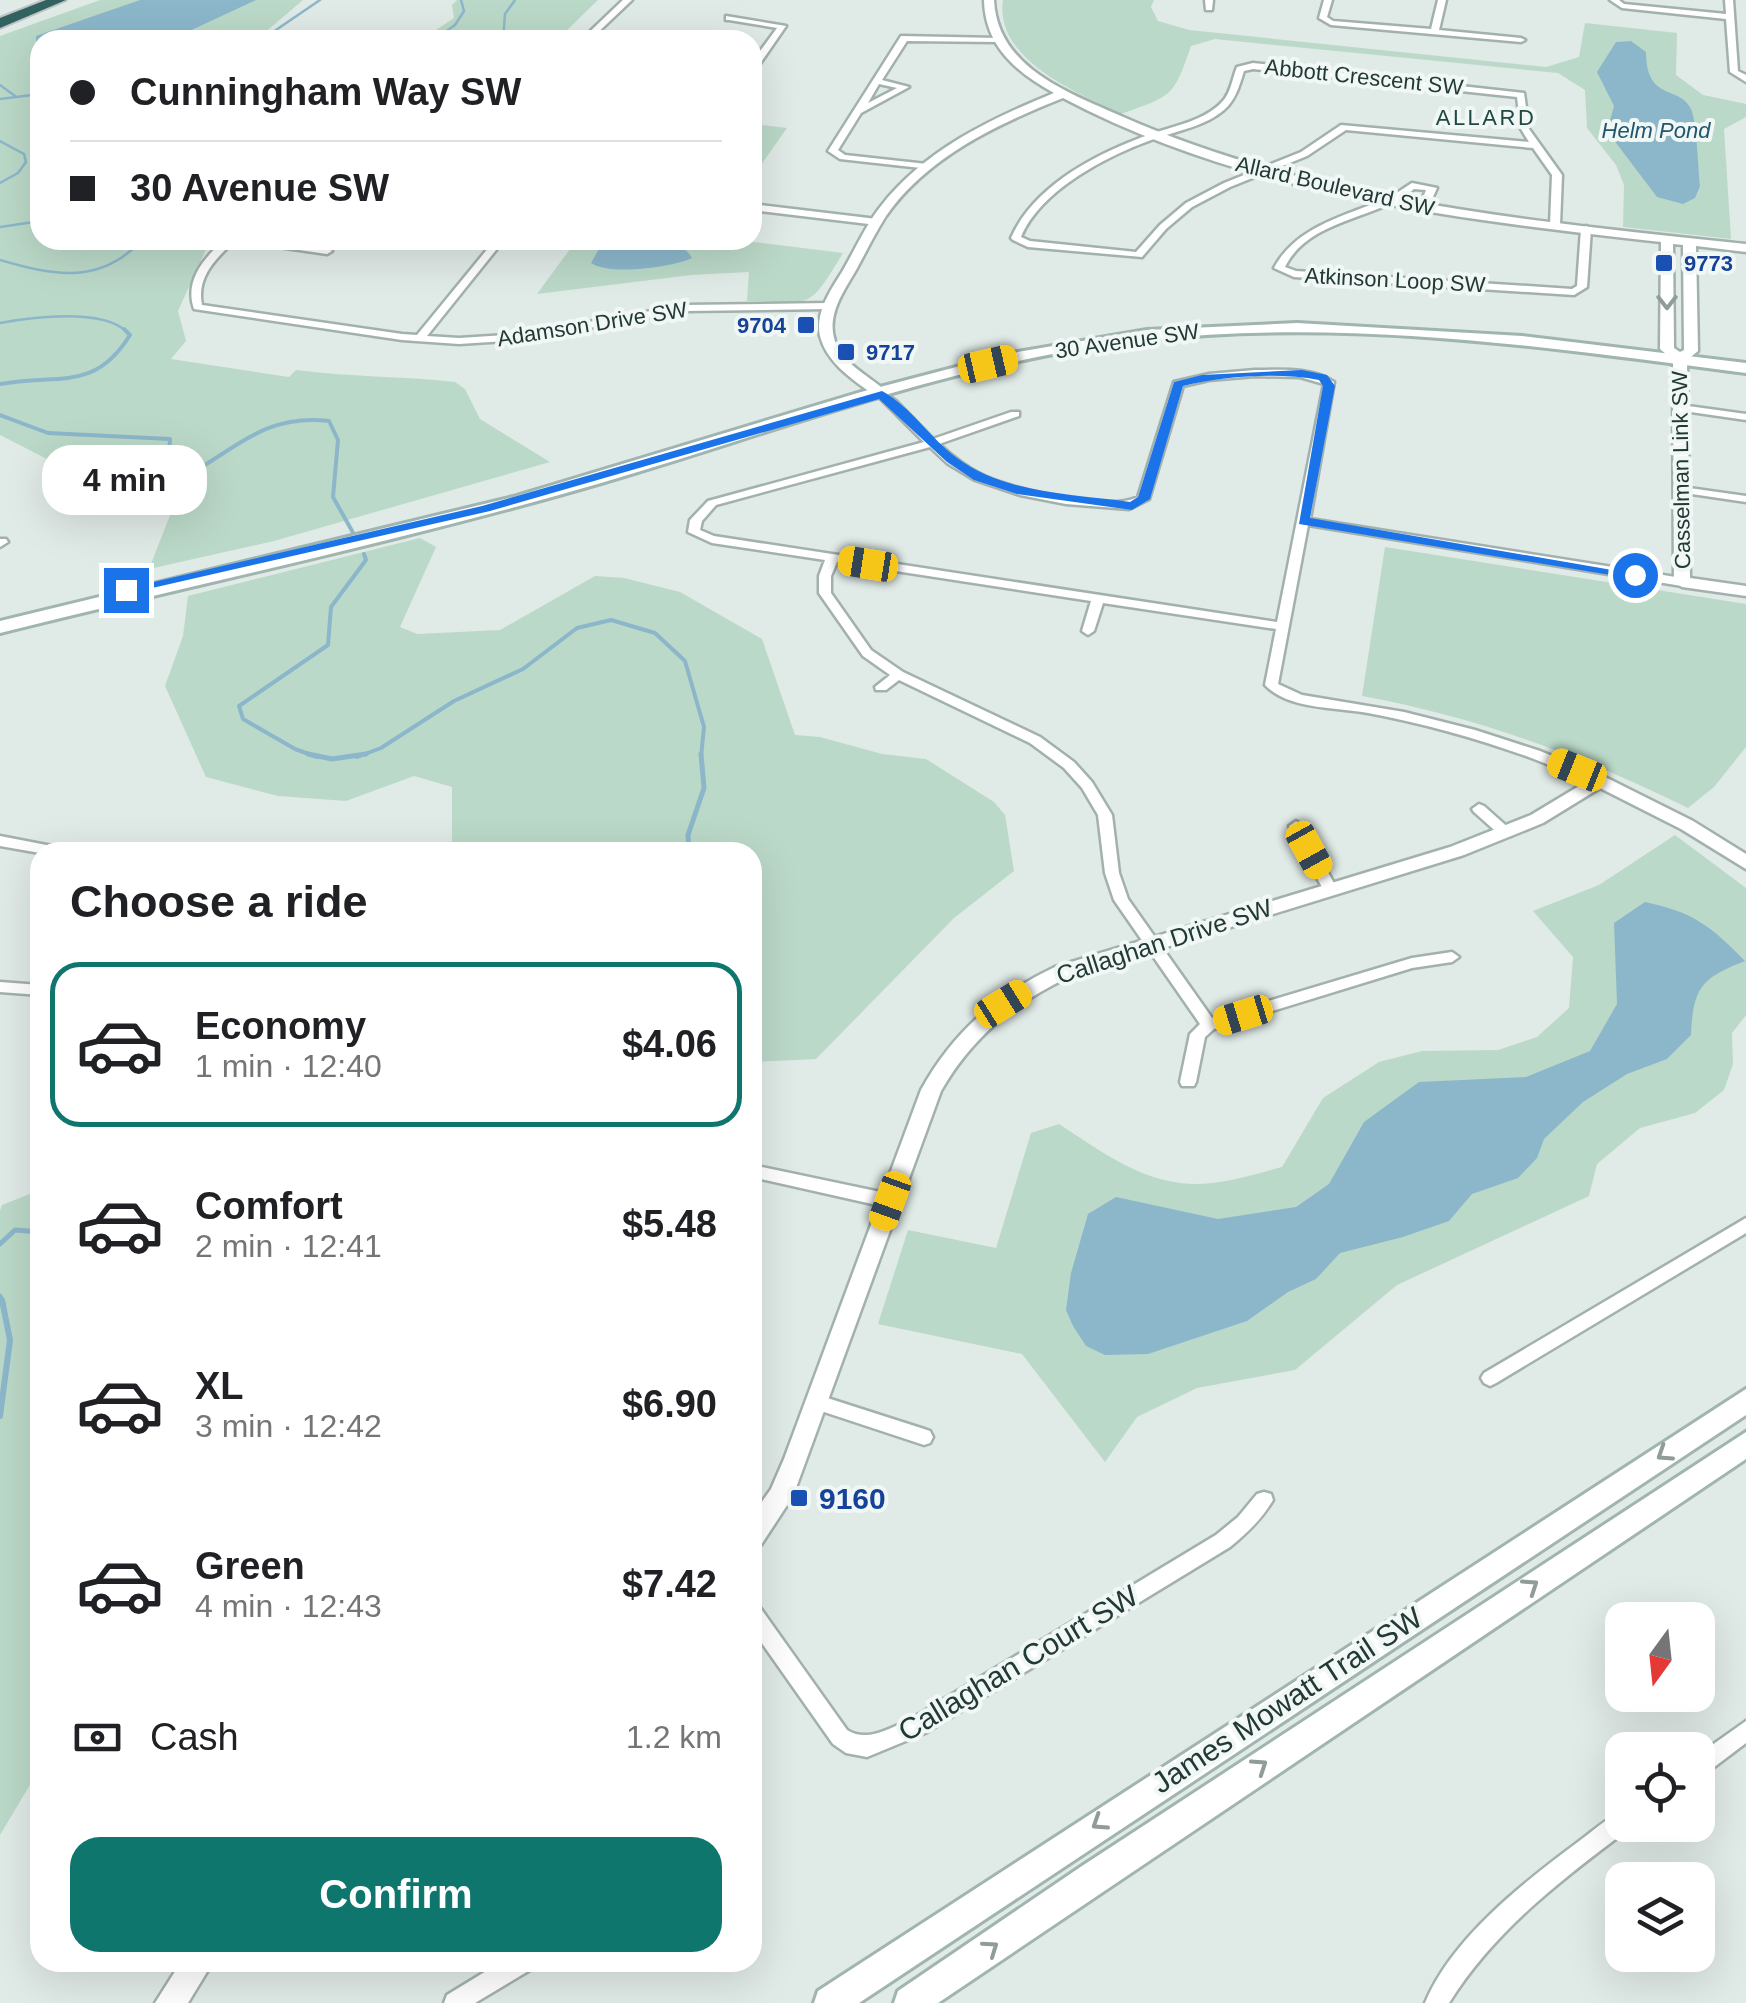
<!DOCTYPE html>
<meta charset="utf-8">
<style>
body{margin:0;font-family:Arial,sans-serif;background:#f6f6f6;color:#202124;height:100vh;display:flex;flex-direction:column;font-size:38px;white-space:nowrap}
*{box-sizing:border-box;margin:0}
p{font-size:32px;color:#757577}
.icon{flex:none;width:55px;height:55px;fill:none;stroke:currentColor;stroke-width:2;stroke-linecap:round;stroke-linejoin:round}
.map{position:relative;flex:1;overflow:hidden}
.sheet{position:absolute;left:30px;top:842px;width:732px;height:1130px;display:flex;flex-direction:column;background:#fff;border-radius:30px;box-shadow:0 10px 40px #0002}
.sheet>*{flex:none}
.hud{position:absolute;left:30px;top:30px;width:732px;height:220px;border-radius:30px;box-shadow:0 10px 40px #0002;display:grid;align-content:center;height:220px;padding:0 40px;background:#fff}
.needle{width:65px;rotate:195deg}
.controls{position:absolute;left:1605px;top:1602px;display:grid;gap:20px}
.controls a{display:grid;place-items:center;width:110px;height:110px;border-radius:20px;background:#fff;box-shadow:0 10px 40px #0002;font-size:50px}
.end{position:absolute;width:45px;height:45px;margin:-22px;border:12px solid #1a73e8;background:#fff;box-shadow:0 0 0 5px #fff}
.from{border-radius:50%}
.bubble{position:absolute;height:70px;border-radius:30px;background:#fff;box-shadow:0 10px 40px #0002;font-size:32px;font-weight:800;line-height:70px;text-align:center}
.car{position:absolute;width:30px;height:60px;margin:-30px -15px;border-radius:12px;box-shadow:0 0 8px 2px #0007;background:linear-gradient(#f5c518 24%,#345 0 40%,#f5c518 0 76%,#345 0 86%,#f5c518 0)}
.hud b{display:flex;align-items:center;gap:35px;height:95px;font-size:38px}
.hud b+b{border-top:2px solid #e0e0e0}
.hud i{width:25px;height:25px;background:#202124}
ul{padding:0;list-style:none}
li{display:flex;align-items:center;gap:30px;height:165px;margin:0 20px 15px;padding:0 20px;border:5px solid transparent;border-radius:30px}
li div{flex:1}
li b{display:block;font-size:38px}
li em{font-style:normal;font-weight:800}
li.current{border-color:#0f766e}
li>.icon{width:90px;height:90px;stroke-width:1.5}
h2{padding:0 40px;font-size:45px;line-height:120px}
.pay{display:flex;align-items:center;gap:25px;height:110px;padding:0 40px;font-size:38px}
.pay p{margin-inline-start:auto}
.action{display:flex;gap:20px;margin-top:auto;padding:20px 40px}
.action a{flex:1;height:115px;border-radius:30px;background:#0f766e;color:#fff;font-size:40px;font-weight:800;line-height:115px;text-align:center}
.map>svg:first-child{display:block}
.green{fill:#bbd9c8}
.water{fill:#8cb7cb}
.lines{fill:none;stroke-linecap:round;stroke-linejoin:round}
.stream-far3{stroke:#8cb7cb;stroke-width:2.5}
.stream-far2{stroke:#8cb7cb;stroke-width:4}
.stream-far1{stroke:#8cb7cb;stroke-width:5}
.stream{stroke:#8cb7cb;stroke-width:6}
.minor-casing{stroke:#a3b1ae;stroke-width:5}
.tertiary-casing{stroke:#a3b1ae;stroke-width:5}
.secondary-casing{stroke:#a0b4b0;stroke-width:6}
.motorway-casing{stroke:#bdc4c3;stroke-width:4}
.minor{fill:#fff;fill-rule:evenodd}
.tertiary{fill:#fff;fill-rule:evenodd}
.secondary{fill:#fff;fill-rule:evenodd}
.motorway{fill:#316260;fill-rule:evenodd}
.oneway{stroke:#909c9a}
.route{fill:#1a73e8}
.transit-dot{fill:#1a4fb4;stroke:#f0f7f4;stroke-width:4}
.labels{text-anchor:middle;dominant-baseline:central;stroke-width:8;stroke-linejoin:round;paint-order:stroke}
.far-street-label{font-size:22px;fill:#223936;stroke:#f0f7f4}
.far-neighbourhood-label{font-size:22px;letter-spacing:2.5px;fill:#204945;stroke:#f0f7f4}
.far-water-label{font-size:22px;font-style:italic;fill:#22566f;stroke:#f0f7f4}
.far-transit-label{font-size:22px;font-weight:bold;fill:#164399;stroke:#f0f7f4;text-anchor:start}
.street-label{font-size:25px;fill:#223936;stroke:#f0f7f4}
.near-transit-label{font-size:30px;font-weight:bold;fill:#164399;stroke:#f0f7f4;text-anchor:start}
.near-street-label{font-size:30px;fill:#223936;stroke:#f0f7f4}
</style>
<div class="map">
<svg width="1746" height="2003" viewBox="0 0 1746 2003">
<rect width="100%" height="100%" fill="#e0eae7"/>
<path class="green" d="M100,0H303L256,40H40V240H197L208,245L178,311L186,341L171,359L289,377L296,370C349,377 401,376 455,382L465,389L480,419L550,462L274,541L149,569L176,500L133,503L0,435V36Z
M457,0H598L557,40H421L454,18L452,5Z
M1003,0H1154L1151,7L1158,21L1189,30L1546,67L1579,57L1585,23L1677,33L1676,75L1703,95L1746,104V117L1724,129L1731,239L1623,227L1624,185L1616,165L1587,128L1585,90L1558,73L1215,39L1191,46C1173,98 1173,95 1121,114C1078,93 994,60 1003,0Z
M753,124L787,128L754,175H752Z
M572,240H737L843,253C807,312 814,302 747,301L749,272L691,275L537,294L573,245Z
M420,538L436,547L400,627L417,634L500,630L595,576L624,578L680,592L762,639L795,735L820,737L882,754L926,759L994,802L1005,815L1014,871L954,918L816,1059L753,1062L752,852H452V787L414,776L346,801L278,796L206,777L165,686L183,636L188,596Z
M1385,547L1746,604V747L1714,787L1688,808C1583,756 1477,717 1362,696Z
M1675,835L1746,888V1015L1732,1033L1733,1064L1724,1090L1695,1113L1640,1128L1597,1164L1589,1196L1397,1285L1295,1370L1197,1388L1137,1417L1105,1462L1022,1354L878,1324L908,1230L996,1248L1031,1133L1059,1124C1096,1148 1134,1177 1180,1183C1212,1188 1251,1175 1282,1167L1323,1098L1379,1062L1422,1051L1498,1050L1537,1037L1569,1008L1573,957L1533,911L1599,885Z
M40,1190V1768L0,1835V1211L2,1205Z"/>
<path class="water" d="M140,0H256L170,40L36,42V36Z
M1631,41L1646,52C1646,102 1680,85 1691,109C1697,122 1698,169 1700,186L1695,198L1683,204L1657,197L1607,131L1614,106L1597,72L1616,42Z
M604,240C631,240 677,232 692,258C673,267 609,276 591,263Z
M1645,902C1693,912 1711,926 1745,961C1701,978 1693,988 1691,1035L1667,1059L1627,1074L1583,1102L1544,1139L1537,1158L1518,1178L1472,1194L1449,1221L1403,1237L1340,1253L1316,1279L1288,1292L1247,1321L1148,1354L1105,1355L1086,1346L1073,1326L1066,1310L1071,1273L1088,1214L1116,1197L1218,1219L1296,1207L1329,1184L1364,1122L1419,1082L1526,1077L1590,1051L1617,1004L1614,923Z"/>
<g class="lines">
<path class="stream-far3" d="M269,40L273,32L320,0
M434,40L455,25L464,11L461,0
M503,40L505,14L515,0
M0,85L15,96
M0,99L40,94
M0,141L24,154L26,162L18,173L0,183
M0,227L40,221
M0,260C51,275 97,285 138,244L136,240
M0,323C32,317 103,308 127,332"/>
<path class="stream-far2" d="M0,384C58,373 94,393 130,335L124,329
M0,415L48,433L170,439L169,453L143,475L152,485C217,478 245,411 329,421L338,440L333,497L356,538
M317,757L295,749L243,719L239,706L328,645L331,607L366,560L364,554
M357,757L381,748L454,701L523,669L577,628L611,620L655,633L685,661L704,727L701,757"/>
<path class="stream-far1" d="M308,754L332,759L366,754
M689,852L688,835L704,788L701,754
M0,1244L15,1230L40,1232
M0,1296L3,1303"/>
<path class="stream" d="M0,1416L10,1340L2,1300"/>
<defs>
<path id="minor" d="M623,0H632L590,40H581Z
M1205,0H1213L1212,10H1206Z
M1324,0H1332L1327,17L1333,21L1431,29L1438,0H1446L1439,30L1521,38L1525,40L1521,42L1331,25L1319,18Z
M1610,0H1619L1624,4L1726,14L1725,0H1733L1738,71L1746,75V82L1730,72L1726,19L1622,8Z
M726,16L786,26L755,71H752V62L777,28L729,20H726Z
M901,36L998,38L1002,40L998,42L907,41L882,80L909,87L861,113L838,150L845,155L927,164L930,165V169L840,159L828,151ZM879,84L897,88L868,103Z
M1253,63L1524,93L1529,129L1562,175L1560,225L1555,228L1550,225L1552,175L1533,148L1346,130L1307,156L1230,187L1192,207L1166,229L1142,257L1028,247L1013,240L1011,238C1034,185 1099,152 1151,134C1174,126 1204,121 1222,102C1231,93 1232,79 1237,67ZM1253,69L1517,97L1521,129L1529,142L1341,125L1301,152L1224,183L1186,203L1160,225L1136,252L1030,241L1021,237C1041,189 1110,154 1157,138C1181,130 1210,125 1228,106C1237,96 1240,83 1244,71Z
M1412,183L1437,188L1427,210L1419,208L1426,190L1414,189C1377,220 1309,218 1285,267L1296,271L1572,289L1577,286L1581,229L1586,226L1591,229L1587,287L1574,295L1294,277L1274,268C1297,224 1351,215 1392,196C1399,192 1405,187 1412,183Z
M752,204L877,219L882,222L877,225L752,210Z
M224,240H235C217,258 196,276 202,305L402,334L417,335L494,241H500V245L427,336L459,338L521,334L685,305L829,303L834,306L829,309L685,311L521,340L459,344L402,340L194,309C184,281 204,258 224,240Z
M245,240H270L327,248L332,251L327,254L250,243Z
M1255,370C1281,370 1312,367 1334,382L1310,519L1682,578L1688,582L1682,586L1308,525L1278,684L1302,695L1404,712L1475,730L1540,751L1604,777L1606,780L1604,783L1599,784C1574,776 1551,765 1526,756C1475,738 1422,723 1368,713C1335,707 1289,710 1265,685L1276,629L1103,603L1094,631L1088,635L1082,631L1091,601L837,562L831,576V593L871,650L903,672L1040,737L1074,762L1092,782L1112,815L1119,873L1128,899L1212,1018L1412,958L1452,952L1459,957L1452,962L1412,968L1214,1029L1205,1037L1196,1082L1194,1086H1182L1180,1082L1190,1034L1200,1024L1114,900L1105,873L1098,815L1082,788L1064,768L1030,743L899,680L886,690H876L875,687L890,675L863,656L819,593V576L825,560L712,543L688,532L690,520L708,501L924,442L878,396V392L882,391L896,401L933,439L1011,412H1019V416L939,444C953,457 967,468 984,476C1015,490 1108,512 1138,497L1174,382L1209,374ZM1255,376L1300,377L1324,384L1277,622L714,536L700,530L702,521L716,505L930,447L947,463L975,480L1020,495L1066,504L1129,509L1149,499L1183,386L1209,380Z
M1681,405L1746,414V420L1677,410L1676,408Z
M1682,487L1746,496V502L1678,492V488Z
M0,539H6L8,542L0,547Z
M1479,804L1484,806L1511,830L1513,833L1511,836H1501L1474,812L1472,809Z
M1296,821L1303,826L1337,889L1335,892H1325L1323,889L1289,826Z
M0,836L57,847L64,852L40,853L0,846Z
M0,982L40,985V995L0,992Z
M752,1165L890,1194L896,1196L898,1201L896,1206L890,1208L752,1177Z
M1746,1218V1233L1496,1383L1490,1386L1484,1383L1481,1378L1484,1373Z
M818,1395L924,1429L930,1431L933,1437L930,1443L924,1445L812,1408L809,1403L812,1398Z
M1264,1492L1271,1494L1273,1500C1262,1519 1247,1533 1230,1547L925,1733L867,1757L846,1753L833,1744L752,1629V1603L759,1606L847,1730C867,1743 890,1728 911,1719L1216,1535L1238,1517L1257,1494Z
M1746,1721V1743L1705,1774L1698,1777V1755Z
M1622,1812V1825H1631L1629,1829C1561,1880 1495,1930 1449,2003H1425C1452,1938 1523,1883 1578,1842C1592,1832 1606,1818 1622,1812Z
M501,1962H533L530,1970L475,2003H444L447,1995Z"/>
<path id="tertiary" d="M984,0H994C997,67 1067,92 1121,116C1318,203 1534,221 1746,244V252L1696,246L1698,351L1687,360L1690,578L1746,586V596L1682,587L1674,582L1673,360L1660,349L1661,242C1456,219 1247,195 1063,98C998,124 928,156 886,216C875,233 866,252 856,270C844,291 826,315 835,341C844,366 872,377 889,394L877,397C855,381 827,364 820,336C815,313 830,291 842,272C855,250 865,226 881,206C925,150 990,119 1054,93C1016,72 985,46 984,0ZM1673,244L1683,245L1684,350L1680,352L1674,348Z
M1599,774L1693,821L1746,854V869L1681,829L1600,788L1543,823L1464,855L1069,977C1014,1003 972,1037 941,1091L793,1496L761,1545L752,1548V1516L771,1489L784,1459L921,1090C953,1032 996,995 1055,967L1450,847L1531,815Z
M181,1962H213L188,2003H155Z"/>
<path id="secondary" d="M1297,323L1522,336L1746,363V373C1548,347 1347,318 1147,340C959,360 781,430 601,483C403,541 200,583 0,633V621L513,497L861,392L1006,354L1147,330Z
M1746,1389V1415L859,2003H814L818,1991Z
M1746,1432V1459L938,2003H894L898,1991L1082,1866Z"/>
<path id="motorway" d="M46,0H66L0,28V18Z"/>
</defs>
<use href="#minor" class="minor-casing"/>
<use href="#tertiary" class="tertiary-casing"/>
<use href="#secondary" class="secondary-casing"/>
<use href="#motorway" class="motorway-casing"/>
<use href="#minor" class="minor"/>
<use href="#tertiary" class="tertiary"/>
<use href="#secondary" class="secondary"/>
<use href="#motorway" class="motorway"/>
</g>
<defs><path id="oneway-chevron" d="M-2-3.5L2.5 0L-2 3.5" fill="none" stroke-width="1.6" stroke-linecap="round" stroke-linejoin="round" transform="scale(2.5)"/></defs>
<g class="oneway">
<use href="#oneway-chevron" transform="translate(1667 302) rotate(90)"/>
<use href="#oneway-chevron" transform="translate(1664 1454) rotate(147)"/>
<use href="#oneway-chevron" transform="translate(1531 1586) rotate(-34)"/>
<use href="#oneway-chevron" transform="translate(1260 1766) rotate(-34)"/>
<use href="#oneway-chevron" transform="translate(1099 1823) rotate(147)"/>
<use href="#oneway-chevron" transform="translate(991 1948) rotate(-35)"/>
</g>
<path class="route" d="M1302,370L1327,375L1335,386L1310,518L1641,575L1635,579L1299,524L1323,386L1319,380C1279,372 1223,376 1183,386L1150,499L1132,510L1017,494L974,480L947,462L879,399L490,511L126,594L119,590L482,506L882,391C910,406 931,439 957,458C1006,494 1072,494 1130,502L1138,497L1174,382L1202,375Z"/>
<g class="transit-dot">
<rect x="1654" y="253" width="20" height="20" rx="5"/>
<rect x="796" y="315" width="20" height="20" rx="5"/>
<rect x="836" y="342" width="20" height="20" rx="5"/>
<rect x="789" y="1488" width="20" height="20" rx="5"/>
</g>
<g class="labels">
<g class="far-street-label">
<text transform="translate(1364 77) rotate(6)">Abbott Crescent SW</text>
<text transform="translate(1335 186) rotate(13)">Allard Boulevard SW</text>
<text transform="translate(1395 280) rotate(3)">Atkinson Loop SW</text>
<text transform="translate(592 324) rotate(-9)">Adamson Drive SW</text>
<text transform="translate(1127 341) rotate(-8)">30 Avenue SW</text>
<text transform="translate(1681 470) rotate(-91)">Casselman Link SW</text>
</g>
<g class="far-neighbourhood-label">
<text x="1486" y="117">ALLARD</text>
</g>
<g class="far-water-label">
<text x="1656" y="130">Helm Pond</text>
</g>
<g class="far-transit-label">
<text x="1684" y="263">9773</text>
<text x="786" y="325" text-anchor="end">9704</text>
<text x="866" y="352">9717</text>
</g>
<g class="street-label">
<text transform="translate(1164 941) rotate(-18)">Callaghan Drive SW</text>
</g>
<g class="near-transit-label">
<text x="819" y="1498">9160</text>
</g>
<g class="near-street-label">
<text transform="translate(1018 1663) rotate(-31)">Callaghan Court SW</text>
<text transform="translate(1287 1700) rotate(-33)">James Mowatt Trail SW</text>
</g>
</g>
</svg>
<div class="controls">
<a><svg class="needle" viewBox="-14 -14 28 28"><path d="M0-13l5 13h-10z" fill="#e53935"/><path d="M0 13l5-13h-10z" fill="#757577"/></svg></a>
<a><svg class="icon" aria-label="locate" viewBox="0 0 24 24"><circle cx="12" cy="12" r="6"/><path d="M12 2v4M12 18v4M2 12h4M18 12h4"/></svg></a>
<a><svg class="icon" aria-label="layers" viewBox="0 0 24 24"><path d="M12 4l9 5-9 5-9-5zM3 14l9 5 9-5"/></svg></a>
</div>
<i class="end from" style="left:1635px;top:575px"></i>
<i class="end" style="left:126px;top:590px"></i>
<div class="bubble" style="left:42px;top:445px;width:165px">4 min</div>
<i class="car" style="left:988px;top:364px;rotate:77deg"></i>
<i class="car" style="left:868px;top:564px;rotate:279deg"></i>
<i class="car" style="left:1577px;top:770px;rotate:292deg"></i>
<i class="car" style="left:1309px;top:850px;rotate:151deg"></i>
<i class="car" style="left:1003px;top:1004px;rotate:58deg"></i>
<i class="car" style="left:1243px;top:1015px;rotate:253deg"></i>
<i class="car" style="left:890px;top:1201px;rotate:200deg"></i>
<div class="hud">
<b><i class="from"></i>Cunningham Way SW</b>
<b><i></i>30 Avenue SW</b>
</div>
<section class="sheet">
<h2>Choose a ride</h2>
<ul>
<li class="current"><svg class="icon" aria-label="car" viewBox="0 0 24 24"><path d="M5 17H2v-5l4-1 3-4h7l3 4 3 1v5h-3M9 17h6M6 11h13"/><circle cx="7" cy="17" r="2"/><circle cx="17" cy="17" r="2"/></svg><div><b>Economy</b><p>1 min · 12:40</p></div><em>$4.06</em></li>
<li><svg class="icon" aria-label="car" viewBox="0 0 24 24"><path d="M5 17H2v-5l4-1 3-4h7l3 4 3 1v5h-3M9 17h6M6 11h13"/><circle cx="7" cy="17" r="2"/><circle cx="17" cy="17" r="2"/></svg><div><b>Comfort</b><p>2 min · 12:41</p></div><em>$5.48</em></li>
<li><svg class="icon" aria-label="car" viewBox="0 0 24 24"><path d="M5 17H2v-5l4-1 3-4h7l3 4 3 1v5h-3M9 17h6M6 11h13"/><circle cx="7" cy="17" r="2"/><circle cx="17" cy="17" r="2"/></svg><div><b>XL</b><p>3 min · 12:42</p></div><em>$6.90</em></li>
<li><svg class="icon" aria-label="car" viewBox="0 0 24 24"><path d="M5 17H2v-5l4-1 3-4h7l3 4 3 1v5h-3M9 17h6M6 11h13"/><circle cx="7" cy="17" r="2"/><circle cx="17" cy="17" r="2"/></svg><div><b>Green</b><p>4 min · 12:43</p></div><em>$7.42</em></li>
</ul>
<div class="pay"><svg class="icon" aria-label="cash" viewBox="0 0 24 24"><path d="M3 7h18v10H3z"/><circle cx="12" cy="12" r="2"/></svg>Cash<p>1.2 km</p></div>
<div class="action"><a>Confirm</a></div>
</section>
</div>
